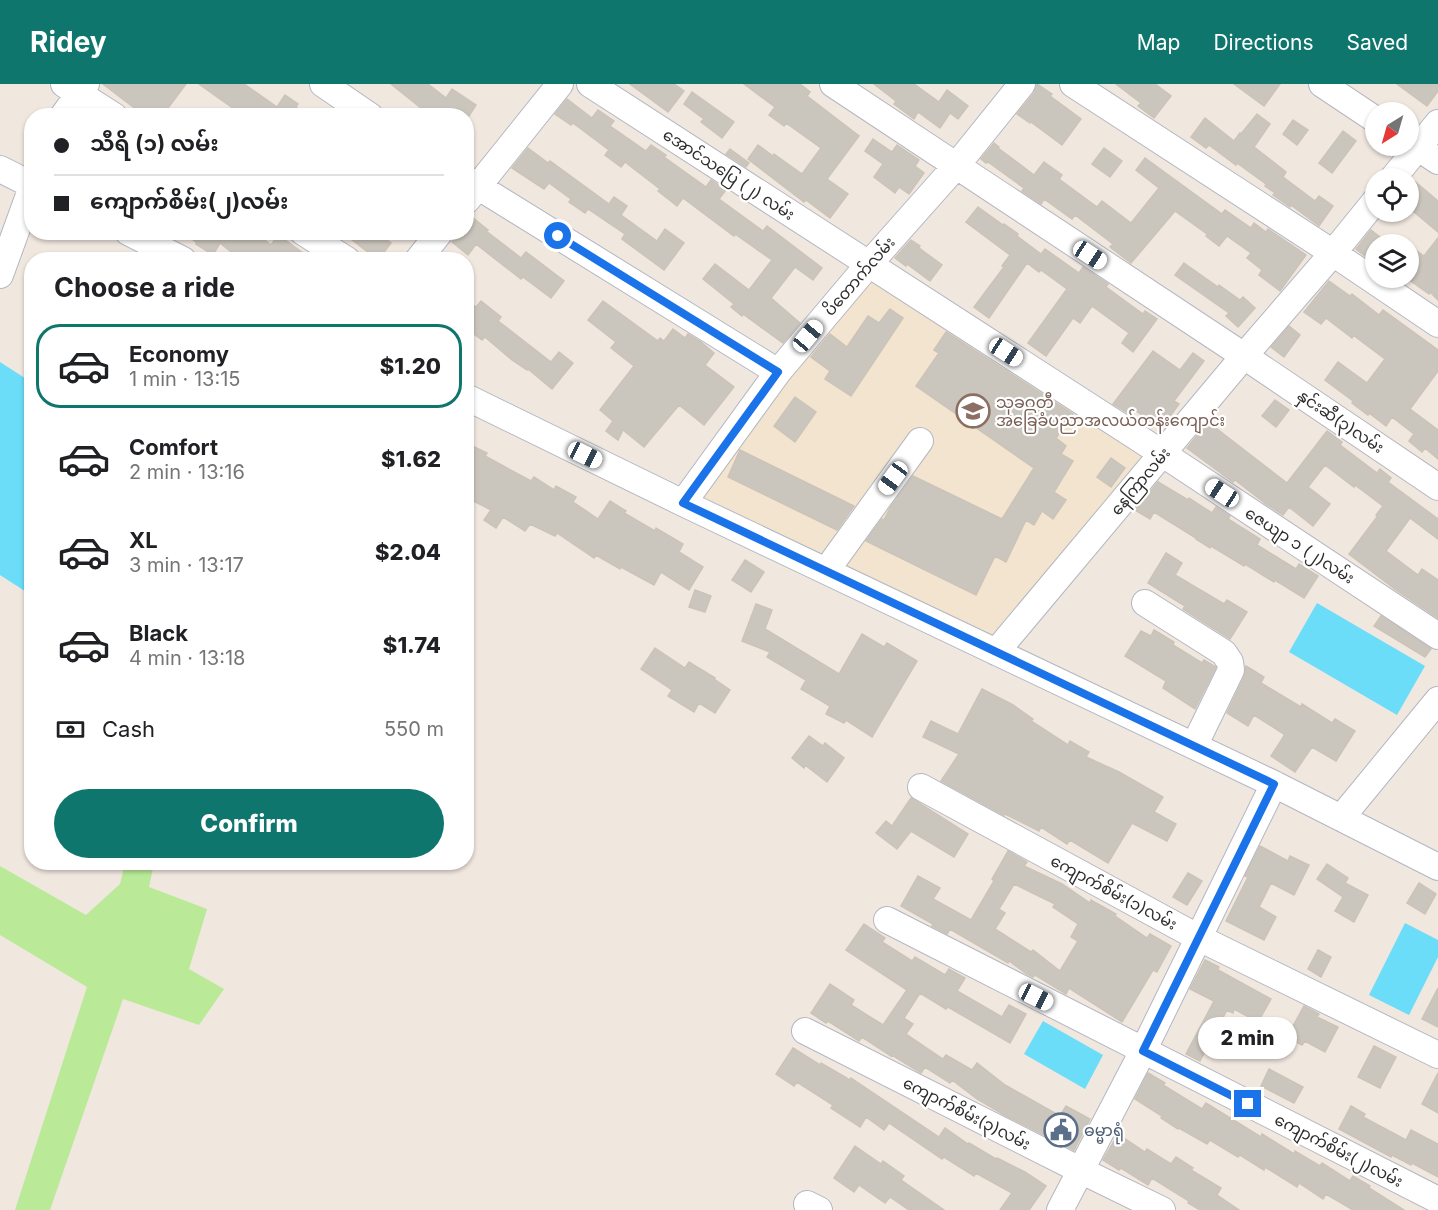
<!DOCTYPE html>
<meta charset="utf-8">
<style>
body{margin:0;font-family:Inter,"Noto Sans Myanmar",sans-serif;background:#f2f2f2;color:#202124;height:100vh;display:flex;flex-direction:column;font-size:22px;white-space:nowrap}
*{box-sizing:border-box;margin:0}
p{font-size:20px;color:#757577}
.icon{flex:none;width:33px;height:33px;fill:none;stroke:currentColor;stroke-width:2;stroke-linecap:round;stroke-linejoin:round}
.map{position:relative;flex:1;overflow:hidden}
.sheet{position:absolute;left:24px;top:168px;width:450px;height:618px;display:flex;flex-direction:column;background:#fff;border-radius:24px;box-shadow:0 2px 4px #0004}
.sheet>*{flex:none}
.hud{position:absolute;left:24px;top:24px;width:450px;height:132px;border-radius:24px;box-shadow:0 2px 4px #0004;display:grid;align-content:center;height:132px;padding:0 30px;background:#fff}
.needle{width:39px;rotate:217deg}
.buttons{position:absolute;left:1365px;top:18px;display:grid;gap:12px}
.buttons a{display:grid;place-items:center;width:54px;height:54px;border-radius:50%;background:#fff;box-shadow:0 2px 4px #0004;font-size:30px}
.end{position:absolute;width:27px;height:27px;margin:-14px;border:8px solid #1a73e8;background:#fff;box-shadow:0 0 0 3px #fff}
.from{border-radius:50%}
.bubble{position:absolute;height:42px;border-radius:21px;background:#fff;box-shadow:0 2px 4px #0004;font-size:20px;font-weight:800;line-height:42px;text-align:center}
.car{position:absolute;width:18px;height:36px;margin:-18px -9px;border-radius:8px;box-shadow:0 0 4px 2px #0007;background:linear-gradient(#fff 24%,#345 0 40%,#fff 0 76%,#345 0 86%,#fff 0)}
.hud b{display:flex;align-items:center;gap:21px;height:57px;font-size:22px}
.hud b+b{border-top:2px solid #e0e0e0}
.hud i{width:15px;height:15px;background:#202124}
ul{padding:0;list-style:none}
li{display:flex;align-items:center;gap:18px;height:84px;margin:0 12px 9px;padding:0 18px;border:3px solid transparent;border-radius:24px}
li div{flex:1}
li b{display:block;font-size:22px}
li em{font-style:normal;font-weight:800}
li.on{border-color:#0f766e}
li>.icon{width:54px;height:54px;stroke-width:1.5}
h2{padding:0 30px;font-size:27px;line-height:72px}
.pay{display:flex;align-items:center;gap:15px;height:66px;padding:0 30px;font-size:22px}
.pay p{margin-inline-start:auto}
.primary-button{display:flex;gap:12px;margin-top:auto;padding:12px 30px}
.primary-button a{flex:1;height:69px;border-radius:36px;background:#0f766e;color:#fff;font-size:24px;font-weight:800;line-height:69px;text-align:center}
header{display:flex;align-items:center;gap:36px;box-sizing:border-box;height:84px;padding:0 30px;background:#0f766e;color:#fff}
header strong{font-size:28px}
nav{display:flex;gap:33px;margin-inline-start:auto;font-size:21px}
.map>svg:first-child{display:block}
.education{fill:#f2e4ce}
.green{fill:#baea98}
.water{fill:#6bddf8}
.building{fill:#cbc6bd;stroke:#ccc3b8;stroke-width:1.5;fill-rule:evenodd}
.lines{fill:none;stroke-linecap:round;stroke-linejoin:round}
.minor-casing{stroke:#b3b7c2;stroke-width:28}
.minor{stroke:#fff;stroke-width:26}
.route{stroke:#1a73e8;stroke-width:8}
.labels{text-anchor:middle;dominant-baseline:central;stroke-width:4.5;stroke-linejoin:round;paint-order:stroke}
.street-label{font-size:16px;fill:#2d2d2d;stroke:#fff}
.education-label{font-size:16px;fill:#785e54;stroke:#fff;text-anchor:start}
.service-label{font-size:16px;fill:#4e5e75;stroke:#fff;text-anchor:start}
</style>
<header>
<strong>Ridey</strong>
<nav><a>Map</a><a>Directions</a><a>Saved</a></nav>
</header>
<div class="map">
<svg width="1438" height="1126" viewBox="0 0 1438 1126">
<rect width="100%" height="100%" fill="#f0e7df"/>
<path class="education" d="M861,181L1151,367L996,555L683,403Z"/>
<path class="green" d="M125,779H154L149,803L207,825L189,885L224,905L199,941L123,915L50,1126H15L87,903L0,851V782L86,831L120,800Z"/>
<path class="water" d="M0,278L31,298V511L0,491Z
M1317,519L1425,582L1397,631L1289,568Z
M1405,839L1438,856V873L1409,931L1369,911Z
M1043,937L1103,971L1085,1005L1024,970Z"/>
<path class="building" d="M103,0H186L162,32H145Z
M199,0H244L277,23L285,11L298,20L296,23L307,32H244Z
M391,0H428L446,14L452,5L476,21L469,32H431Z
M630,0H674L684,7L668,28Z
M744,0H800L810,8L807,12L859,52L827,95L848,110L830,134L806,116L804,118L748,75L758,61L773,72L774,70L802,90L821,64L786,39L784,42L769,31L775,23Z
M874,0H914L939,18L947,6L968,22L958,35L950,29L940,44L918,28L914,35L894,20L896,17Z
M1037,0L1052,10L1050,12L1081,35L1062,61L1031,38L1030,39L1017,30L1034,9Z
M1116,0H1155L1171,12L1154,34L1138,22L1141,19Z
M1234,0H1280L1264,22Z
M1397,0H1438V7L1427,22Z
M692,8L734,38L722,54L701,38L704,35L684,20Z
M567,15L592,34L598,26L614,37L610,42L646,67L651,61L666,71L664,73L706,103L711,96L726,106L719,115L763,147L767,142L822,184L813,196L795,183L771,214L800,239L783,259L743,230L742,232L731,223L734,220L703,195L715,180L749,206L772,176L735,150L734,152L683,114L677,122L658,107L660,105L625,78L621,83L605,71L609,66L573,39L571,41L555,30Z
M1257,30L1270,40L1254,63L1286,88L1283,93L1315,117L1319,112L1333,122L1319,142L1291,121L1290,123L1273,111L1275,109L1265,102L1266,100L1237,79L1236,81L1209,61L1206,64L1191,53L1205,34L1234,57L1240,49L1241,50Z
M1293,36L1308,46L1297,61L1283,50Z
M1343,47L1356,57L1332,89L1319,79Z
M873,55L892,68L897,61L919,76L915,82L924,89L909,110L899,103L895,109L874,93L883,80L865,67Z
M994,59L999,63L998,64L1034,91L1044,78L1062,91L1059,95L1097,123L1102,117L1131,139L1159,104L1136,86L1145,74L1222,130L1225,126L1251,144L1254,139L1266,148L1268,145L1306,171L1280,207L1259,191L1262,186L1247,174L1251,169L1227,152L1219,162L1206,152L1207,150L1175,127L1131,179L1110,163L1113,160L1075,131L1072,135L1044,115L1041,120L1022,107L1024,104L988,78L986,79L981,75Z
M528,64L548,79L550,77L609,120L614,113L627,122L621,131L657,157L665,145L684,159L664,186L622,155L625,150L588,125L585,129L569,118L571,115L549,99L544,105L512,84Z
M1104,64L1122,77L1110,93L1092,80Z
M730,65L749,79L746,83L726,70Z
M1412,95L1438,117V148L1408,123V99Z
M978,123L1003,141L1004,140L1018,150L1017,152L1041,170L1045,165L1079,189L1083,183L1108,200L1106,203L1143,230L1145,227L1157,235L1133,268L1122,259L1129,249L1092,222L1080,239L1073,234L1046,272L1028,259L1067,205L1041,186L1039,188L1027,179L989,234L974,223L1004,183L1002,182L1010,171L966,138Z
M472,133L488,146L486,147L521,174L526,168L564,197L551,214L523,193L521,195L476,160L468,171L452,158L460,148H466V140Z
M1371,146L1385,157L1382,160H1376V169L1370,176L1356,165Z
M183,148H255L271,161L278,151L313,176H241L220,159L213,171L196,160L197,159Z
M342,148H376L391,159L378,176Z
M1438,154V216L1430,208L1429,210L1408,195V161L1424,172Z
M911,156L920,162L919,164L942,181L930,197L907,180L906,182L895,174Z
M1184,179L1218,203L1219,201L1240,216L1243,213L1255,224L1238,243L1226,232L1229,229L1175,191Z
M1329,197L1350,212L1352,210L1379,231L1383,226L1438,266V287L1410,325L1438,346V375L1425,364L1422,368L1409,357L1414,350L1392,333L1386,342L1369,329L1368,331L1352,319L1353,317L1325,296L1338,278L1367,299L1385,275L1353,251L1352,254L1326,234L1321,240L1304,228Z
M466,216L476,223L481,217L501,233L498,237L551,278L559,268L573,279L552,305L528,285L527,286L512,276L485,253L482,256L466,244Z
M603,217L658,257L660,254L664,257L673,245L685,254L688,250L701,258L714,269L705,281L734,303L704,341L679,321L644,363L623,346L618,356L606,347L613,337L600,326L634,282L611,264L616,258L588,236Z
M890,225L903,234L851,312L825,295L830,287L811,273L830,250L847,263L868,232L879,239Z
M1289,242L1300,251L1284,273L1271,263Z
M946,248L1073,330L1056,354L1066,362L1061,370L1073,377L1054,408L1066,416L1053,435L1042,427L1034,441L1026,436L1006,478L995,472L976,511L866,457L882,435L884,436L890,424L913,392L1002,435L1034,384L916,302L939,269L934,266Z
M1153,267L1180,286L1193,269L1204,277L1174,317L1179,320L1161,345L1132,324L1128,329L1113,320Z
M795,313L816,328L795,358L774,342Z
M1275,316L1289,326L1276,343L1262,332Z
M1208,338L1287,399L1327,347L1342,358L1340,361L1377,389L1380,385L1391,394L1388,398L1438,435V455L1410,434L1386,467L1418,491L1422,485L1438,496V534L1396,506L1349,470L1377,433L1376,431L1383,422L1355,401L1354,403L1325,381L1308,403L1330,420L1313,442L1289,423L1283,431L1266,420L1235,396L1233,398L1187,364Z
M466,359L487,369L485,372L531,397L534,393L554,406L556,402L576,413L573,418L598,435L610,417L626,427L624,429L655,447L656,444L683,460L679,468L703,483L689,506L661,488L654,501L621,483L620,485L596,471L594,474L557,449L555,452L530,440L525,447L503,433L496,444L484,436L491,426L466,413Z
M740,366L854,422L837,446L728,393Z
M1111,374L1125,384L1111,403L1097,393Z
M1158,398L1188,416L1189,414L1212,429L1216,423L1230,432L1228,435L1260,455L1257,461L1296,485L1299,480L1318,492L1304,514L1275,496L1274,498L1245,480L1244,482L1211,462L1210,464L1196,455V454L1154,428L1150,435L1135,426Z
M1166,469L1182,479L1175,491L1224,520L1227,516L1247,528L1230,555L1183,525L1185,522L1148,499Z
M745,476L764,488L751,508L732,496Z
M695,506L711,512L705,528L689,523Z
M756,520L772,526L765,545L839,590L862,550L884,563L887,559L917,577L872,653L846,636L844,639L826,630L830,622L801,605L806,596L767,573L770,568L742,557Z
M1381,532L1431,565L1425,573L1374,542Z
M1154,546L1174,558L1173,561L1202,579L1204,576L1216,583L1195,625L1163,604L1166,597L1125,572L1141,547L1151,552Z
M655,564L685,584L689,578L715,594L714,595L730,606L715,629L699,619L694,628L668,612L672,606L641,585Z
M1246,582L1264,593L1261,599L1301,623L1302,620L1332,639L1335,635L1355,647L1336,677L1312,663L1295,688L1271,672L1284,652V650L1254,631L1248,642L1227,629L1244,593Z
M982,605L1013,621L1033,635L1031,637L1068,661L1070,657L1089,668L1086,673L1119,688L1163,713L1154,728L1176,740L1167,757L1132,739L1108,779L1070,756L1067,760L1041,743L1039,747L1005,730L1004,731L941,697L959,670L923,653L931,637L958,650Z
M809,652L823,662L825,659L844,674L827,698L805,681L804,684L792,674Z
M911,714L968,750L954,773L911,747L897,765L876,749L886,737L892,742Z
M1260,762L1288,777L1290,772L1309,781L1294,811L1271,799L1259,823L1276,833L1264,856L1226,837L1248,793L1245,792Z
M1008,767L1027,778L1024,782L1062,800L1090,819L1091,816L1116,830L1115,832L1147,854L1150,850L1171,862L1157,888L1153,886L1122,938L1069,904L1066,910L1035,891L1033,893L1027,890L1009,877L1008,879L950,845L947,850L932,842L933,840L901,822L918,792L940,804L933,815L971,836L994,797L992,795ZM1014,800L1055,820L1053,823L1078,840L1071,853L1078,857L1060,887L1033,866L1031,868L995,845L1005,829L999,825Z
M1327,780L1348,794L1345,799L1368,811L1354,838L1335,827L1343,813L1317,795Z
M1188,789L1202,797L1187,821L1173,813Z
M1419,799L1436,810L1425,830L1407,819Z
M864,840L885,854L882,858L912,877L915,873L945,891L949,885L965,894L957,907L1002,933L1009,921L1026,930L1010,959L948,923L946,925L920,909L904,934L913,940L906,950L943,975L946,971L972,986L977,979L1005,1001L1060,1032L1066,1022L1090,1035L1074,1066L1006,1032L977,1015L952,996L950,999L925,983L921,989L892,971L891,972L862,953L859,957L828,937L826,939L811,929L830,900L854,916L851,921L883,941L907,906L846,866Z
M1318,866L1331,873L1321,893L1308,885Z
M1205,876L1219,883L1218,886L1271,915L1258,938L1234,925L1233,929L1227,926L1200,977L1186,970L1214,917L1190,905Z
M1438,904V943L1422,935Z
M1304,922L1319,930L1317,933L1338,943L1325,968L1305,957L1302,961L1287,953Z
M1374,962L1396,973L1380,1004L1358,993Z
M793,964L820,981L821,979L850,996L851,994L939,1053L945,1044L968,1060L969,1059L996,1075L997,1074L1025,1088L1046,1102L1029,1126H1000L1012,1109L976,1089L974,1092L944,1073L942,1075L889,1039L884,1046L866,1033L860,1043L831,1024L833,1021L797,998L794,1002L776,990Z
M1269,985L1303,1003L1294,1019L1261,1002Z
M1148,989L1165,999L1163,1001L1202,1025L1206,1019L1261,1053L1262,1050L1294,1070L1295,1067L1320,1082L1322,1079L1350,1097L1353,1092L1370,1102L1369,1104L1404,1126H1353L1326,1110L1323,1115L1299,1099L1297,1103L1265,1083L1264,1086L1240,1071L1238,1073L1210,1056L1207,1060L1179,1044L1178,1045L1161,1034L1162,1032L1135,1015Z
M1438,989V1029L1422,1020Z
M1351,1022L1365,1030L1363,1033L1406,1056L1411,1046L1438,1060V1093L1412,1079L1411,1081L1392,1071L1391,1073L1339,1045Z
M1118,1050L1145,1068L1147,1065L1171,1080L1176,1073L1193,1084L1191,1086L1221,1104L1217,1111L1239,1126H1200L1188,1119L1189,1117L1152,1094L1148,1101L1121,1084L1119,1086L1103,1076Z
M855,1062L881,1080L883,1077L904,1092L901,1096L944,1126H909L890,1113L885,1119L859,1101L854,1108L834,1094Z"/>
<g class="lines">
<defs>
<path id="minor" d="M64,0L114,32
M323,0L370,32
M590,0L1163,370L1438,552
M833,0L1244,272L1438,403
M1073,0L1333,169L1438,240
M1322,0L1376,36
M63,32L86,0
M1408,57L1438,77
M0,85L32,101
M1393,94L1438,39
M466,95L778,288
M467,116L560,0
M128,148L183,176
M303,148L347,176
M418,176L440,148
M0,191L32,103
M466,313L683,419L1274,700L1438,783
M683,419L778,288L869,180L956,82L1022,0
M826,487L920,357
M1145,519L1224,569L1230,578L1231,586L1194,662
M996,568L1244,272L1333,169L1376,116
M921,703L1199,854L1438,971
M1341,734L1438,616
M887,836L1438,1116
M805,947L1080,1086L1162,1126
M807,1120L819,1126
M1060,1126L1143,967L1274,700"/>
</defs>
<use href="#minor" class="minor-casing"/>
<use href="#minor" class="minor"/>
</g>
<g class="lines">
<path class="route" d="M558,152L778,288L683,419L1274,700L1143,967L1248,1020"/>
</g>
<defs>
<symbol id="school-ring" viewBox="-11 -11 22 22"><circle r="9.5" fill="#fff" stroke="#8d6e63" stroke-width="1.5"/><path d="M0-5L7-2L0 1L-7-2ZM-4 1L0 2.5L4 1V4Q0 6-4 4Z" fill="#8d6e63"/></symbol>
<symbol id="civic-ring" viewBox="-11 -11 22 22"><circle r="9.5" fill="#fff" stroke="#5c6f8a" stroke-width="1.5"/><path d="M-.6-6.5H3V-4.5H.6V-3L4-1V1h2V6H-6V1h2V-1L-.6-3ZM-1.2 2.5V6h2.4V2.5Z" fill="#5c6f8a"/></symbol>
</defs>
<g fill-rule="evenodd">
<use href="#school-ring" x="954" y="308" width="38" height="38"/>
<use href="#civic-ring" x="1042" y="1027" width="38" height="38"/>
</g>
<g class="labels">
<g class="street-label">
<text transform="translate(729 90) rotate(33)">အောင်သပြေ (၂) လမ်း</text>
<text transform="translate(859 192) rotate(-49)">ပိတောက်လမ်း</text>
<text transform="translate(1341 337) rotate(34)">နှင်းဆီ(၃)လမ်း</text>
<text transform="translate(1140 397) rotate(-50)">နေကြာလမ်း</text>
<text transform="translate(1300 461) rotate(33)">ဇေယျာ ၁ (၂)လမ်း</text>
<text transform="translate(1114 808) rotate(28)">ကျောက်စိမ်း(၁)လမ်း</text>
<text transform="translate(967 1029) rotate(27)">ကျောက်စိမ်း(၃)လမ်း</text>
<text transform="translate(1339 1066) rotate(27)">ကျောက်စိမ်း(၂)လမ်း</text>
</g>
<g class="education-label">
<text x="996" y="318">သုခဝတီ<tspan x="996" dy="18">အခြေခံပညာအလယ်တန်းကျောင်း</tspan></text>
</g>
<g class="service-label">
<text x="1084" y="1046">ဓမ္မာရုံ</text>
</g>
</g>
</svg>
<div class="buttons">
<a><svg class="needle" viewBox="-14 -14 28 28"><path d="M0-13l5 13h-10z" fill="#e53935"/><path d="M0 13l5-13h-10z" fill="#757577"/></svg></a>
<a><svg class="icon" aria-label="locate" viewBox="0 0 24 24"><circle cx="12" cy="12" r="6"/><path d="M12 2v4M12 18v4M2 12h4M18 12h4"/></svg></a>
<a><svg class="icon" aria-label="layers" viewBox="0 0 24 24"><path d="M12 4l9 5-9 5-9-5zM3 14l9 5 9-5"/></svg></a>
</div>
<i class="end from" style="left:558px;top:152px"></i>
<i class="end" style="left:1248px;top:1020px"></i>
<div class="bubble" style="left:1198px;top:933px;width:99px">2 min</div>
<i class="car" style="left:1090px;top:171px;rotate:123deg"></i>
<i class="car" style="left:808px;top:252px;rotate:40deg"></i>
<i class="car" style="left:1006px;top:268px;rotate:123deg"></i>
<i class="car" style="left:585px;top:371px;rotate:116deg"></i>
<i class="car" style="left:893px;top:394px;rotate:216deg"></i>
<i class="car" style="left:1222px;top:409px;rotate:303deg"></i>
<i class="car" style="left:1036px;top:913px;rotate:117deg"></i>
<div class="hud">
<b><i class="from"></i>သီရိ (၁) လမ်း</b>
<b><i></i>ကျောက်စိမ်း(၂)လမ်း</b>
</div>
<section class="sheet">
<h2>Choose a ride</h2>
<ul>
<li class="on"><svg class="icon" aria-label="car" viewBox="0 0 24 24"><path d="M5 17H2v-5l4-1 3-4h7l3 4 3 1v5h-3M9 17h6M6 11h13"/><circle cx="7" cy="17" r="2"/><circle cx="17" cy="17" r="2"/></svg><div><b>Economy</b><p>1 min · 13:15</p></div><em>$1.20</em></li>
<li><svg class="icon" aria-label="car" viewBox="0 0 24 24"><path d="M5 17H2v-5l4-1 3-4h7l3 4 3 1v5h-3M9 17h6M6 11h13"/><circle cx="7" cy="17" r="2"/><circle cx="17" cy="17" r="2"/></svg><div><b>Comfort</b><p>2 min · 13:16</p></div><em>$1.62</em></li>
<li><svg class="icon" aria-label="car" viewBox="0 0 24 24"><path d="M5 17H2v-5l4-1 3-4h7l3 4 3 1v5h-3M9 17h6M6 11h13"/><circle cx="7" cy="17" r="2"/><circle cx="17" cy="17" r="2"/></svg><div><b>XL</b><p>3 min · 13:17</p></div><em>$2.04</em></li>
<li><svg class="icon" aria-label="car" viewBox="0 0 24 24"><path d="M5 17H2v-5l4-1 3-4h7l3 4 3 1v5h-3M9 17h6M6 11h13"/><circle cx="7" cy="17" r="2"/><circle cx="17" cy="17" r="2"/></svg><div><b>Black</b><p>4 min · 13:18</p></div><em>$1.74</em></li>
</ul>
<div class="pay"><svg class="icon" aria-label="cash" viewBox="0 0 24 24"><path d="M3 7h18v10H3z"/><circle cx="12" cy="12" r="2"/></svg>Cash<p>550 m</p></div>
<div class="primary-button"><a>Confirm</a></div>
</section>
</div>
